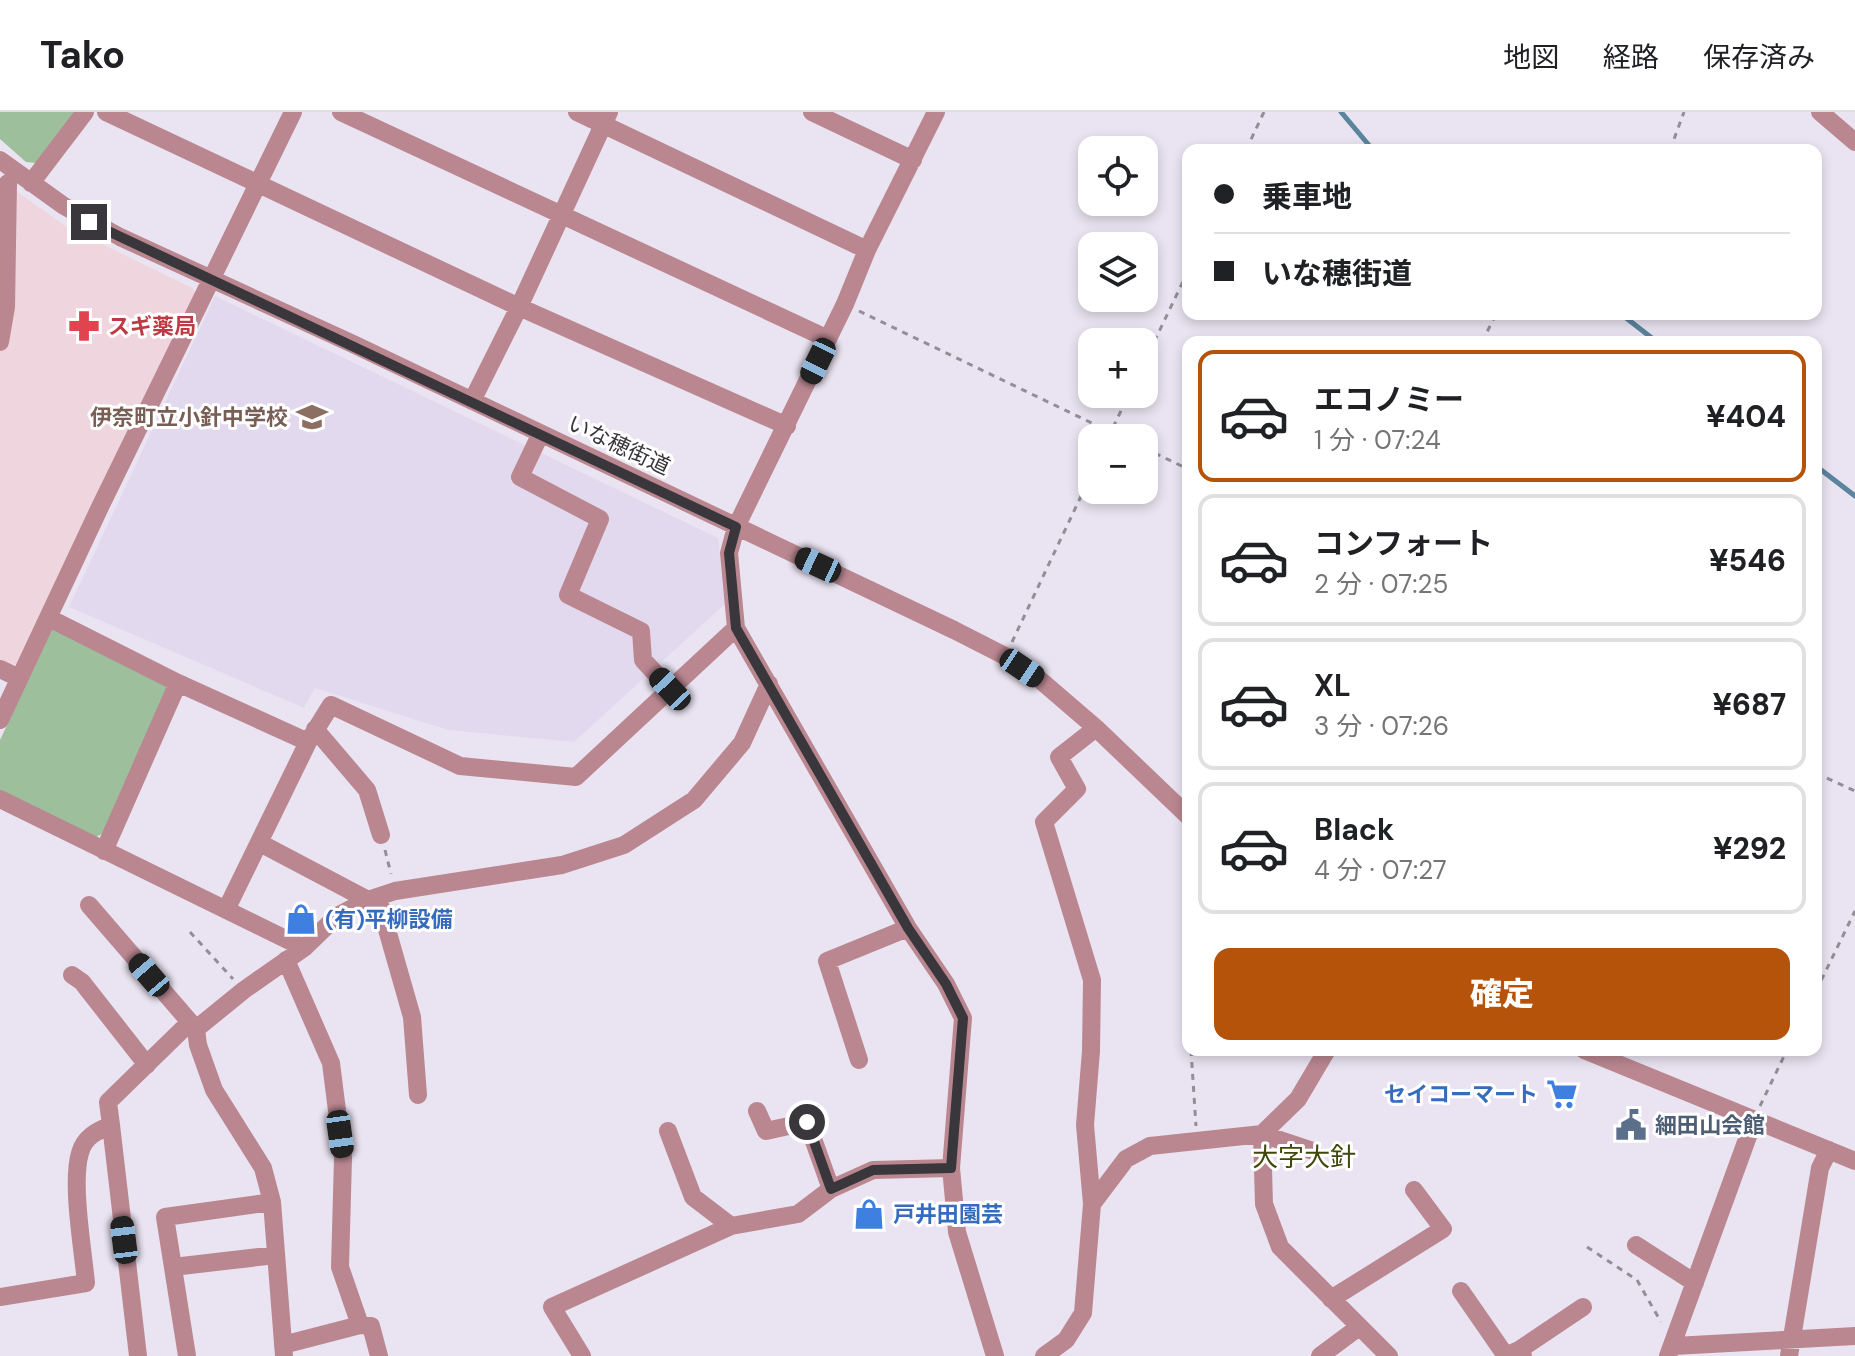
<!DOCTYPE html>
<html lang="ja">
<meta charset="utf-8">
<style>
body{margin:0;font-family:"DM Sans","Noto Sans JP",sans-serif;background:#f6f6f6;color:#202124;height:100vh;display:flex;flex-direction:column;font-size:30px;white-space:nowrap}
*{box-sizing:border-box;margin:0}
p{font-size:26px;color:#757577}
.icon{flex:none;width:44px;height:44px;fill:none;stroke:currentColor;stroke-width:2;stroke-linecap:round;stroke-linejoin:round}
.map{position:relative;flex:1;overflow:hidden}
.side{position:absolute;left:1182px;top:224px;width:640px;height:720px;display:flex;flex-direction:column;background:#fff;border-radius:16px;box-shadow:0 4px 12px #0003}
.side>*{flex:none}
.guide{position:absolute;left:1182px;top:32px;width:640px;height:176px;border-radius:16px;box-shadow:0 4px 12px #0003;display:grid;align-content:center;height:176px;padding:0 32px;background:#fff}
.controls{position:absolute;left:1078px;top:24px;display:grid;gap:16px}
.controls a{display:grid;place-items:center;width:80px;height:80px;border-radius:16px;background:#fff;box-shadow:0 4px 12px #0003;font-size:40px}
.end{position:absolute;width:36px;height:36px;margin:-18px;border:10px solid #39363c;background:#fff;box-shadow:0 0 0 4px #fff}
.from{border-radius:50%}
.car{position:absolute;width:24px;height:48px;margin:-24px -12px;border-radius:10px;box-shadow:0 0 6px 2px #0007;background:linear-gradient(#222 24%,#8ab4d8 0 40%,#222 0 76%,#8ab4d8 0 86%,#222 0)}
.guide b{display:flex;align-items:center;gap:28px;height:76px;font-size:30px}
.guide b+b{border-top:2px solid #e0e0e0}
.guide i{width:20px;height:20px;background:#202124}
ul{padding:14px 0 0;list-style:none}
li{display:flex;align-items:center;gap:24px;height:132px;margin:0 16px 12px;padding:0 16px;border:4px solid #e0e0e0;border-radius:16px}
li div{flex:1}
li b{display:block;font-size:30px}
li em{font-style:normal;font-weight:800}
li.on{border-color:#b45309}
li>.icon{width:72px;height:72px;stroke-width:1.5}
.action{display:flex;gap:16px;margin-top:auto;padding:16px 32px}
.action a{flex:1;height:92px;border-radius:16px;background:#b45309;color:#fff;font-size:32px;font-weight:800;line-height:92px;text-align:center}
header{display:flex;align-items:center;gap:48px;box-sizing:border-box;height:112px;padding:0 40px;background:#fff;border-bottom:2px solid #e0e0e0}
header strong{font-size:38px}
nav{display:flex;gap:44px;margin-inline-start:auto;font-size:28px}
.map>svg:first-child{display:block}
.commercial{fill:#efd5dd}
.built{fill:#e3d9ee}
.green{fill:#9dbf9c}
.lines{fill:none;stroke-linecap:round;stroke-linejoin:round}
.stream{stroke:#5b849d;stroke-width:5}
.path{stroke:#928e98;stroke-width:3;stroke-dasharray:6 6;stroke-linecap:butt}
.minor{stroke:#ba8790;stroke-width:18}
.route{stroke:#39363c;stroke-width:10}
.labels{text-anchor:middle;dominant-baseline:central;stroke-width:6;stroke-linejoin:round;paint-order:stroke}
.health-label{font-size:22px;font-weight:bold;fill:#be3a42;stroke:#fff;text-anchor:start}
.education-label{font-size:22px;font-weight:bold;fill:#785e54;stroke:#fff;text-anchor:end}
.street-label{font-size:22px;fill:#39363c;stroke:#fff}
.shop-label{font-size:22px;font-weight:bold;fill:#366cbe;stroke:#fff;text-anchor:start}
.service-label{font-size:22px;font-weight:bold;fill:#4e5e75;stroke:#fff;text-anchor:start}
.quarter-label{font-size:26px;fill:#41480b;stroke:#fff}
</style>
<header>
<strong>Tako</strong>
<nav><a>地図</a><a>経路</a><a>保存済み</a></nav>
</header>
<div class="map">
<svg width="1855" height="1244" viewBox="0 0 1855 1244">
<rect width="100%" height="100%" fill="#eae4f2"/>
<path class="commercial" d="M0,68L67,115L192,176L196,182L20,550L12,554L0,549Z"/>
<path class="built" d="M215,184L718,426L725,492L574,630L448,618L315,576L304,596L69,495Z"/>
<path class="green" d="M0,0H79L36,51L26,50L0,27Z
M52,518H58L168,571L169,578L106,720L96,725L0,679V628Z"/>
<g class="lines">
<path class="stream" d="M1341,0L1373,38
M1621,202L1657,230
M1816,354L1855,384"/>
<path class="path" d="M1246,38L1264,0
M1670,38L1684,0
M859,199L1123,326
M1482,230L1496,202
M1144,251L1188,159
M1108,326L1129,282
M1144,336L1188,357
M1012,530L1092,361
M1816,661L1855,679
M385,738L391,762
M190,820L233,867
M1816,879L1855,799
M1191,938L1196,1014
M1760,994L1787,938
M1587,1135L1637,1168L1661,1210"/>
<path class="minor" d="M106,0L519,195L787,314
M341,0L828,227
M577,0L867,138
M812,0L913,48
M936,0L867,138L845,192L736,415L729,441L736,516L908,816L946,872L963,906L951,1056L957,1120L995,1244
M1820,0L1855,30
M0,48L64,94L120,125L353,232L954,518L1005,544L1039,567L1096,616L1188,704
M31,71L85,0
M0,230L6,195L8,71
M472,289L519,195L609,0
M540,323L520,365L600,407L568,483L641,519L643,548L670,577
M49,506L178,571L308,630
M0,557L19,566
M0,608L101,393L293,0
M315,617L367,678L381,723
M0,687L304,836
M260,731L368,788
M104,739L178,571
M378,786L412,905L418,983
M89,793L196,917L198,933L214,978L263,1056L272,1090L284,1244
M226,798L308,630L331,593L460,654L576,665L736,516
M286,848L331,951L343,1046L340,1155L360,1213
M72,863L82,870L147,953
M196,917L244,878L304,836L337,804L368,788L395,779L562,753L624,733L694,688L742,631L769,572
M1327,938L1298,987L1262,1022L1264,1092L1280,1135L1389,1244
M1584,938L1855,1049
M859,948L827,849L908,816
M757,999L766,1019L807,1010L831,1077
M111,1013L138,1244
M668,1019L693,1085L731,1114
M1092,1092L1085,1013L1091,939L1092,868L1044,710L1077,677L1059,645L1096,616
M1636,1133L1695,1171
M173,1155L276,1143
M1461,1179L1506,1244L1519,1238L1523,1244
M0,1185L86,1171C83,1138 71,1071 80,1041C84,1025 97,1019 111,1013L108,990L190,910
M1331,1187L1443,1117L1414,1078
M283,1233L360,1213L371,1214L379,1244
M1674,1234L1855,1224
M1519,1238L1583,1195
M187,1244L165,1105L272,1090
M582,1244L552,1195L731,1114L798,1102L831,1077L873,1058L951,1056
M1044,1244L1066,1228L1083,1201L1092,1092L1126,1047L1150,1034L1262,1022L1313,1039
M1320,1244L1359,1215
M1668,1244L1754,1008
M1789,1244L1820,1056L1829,1038"/>
</g>
<g class="lines">
<path class="route" d="M89,110L736,415L729,441L736,516L908,816L946,872L963,906L951,1056L873,1058L831,1077L807,1010"/>
</g>
<defs>
<symbol id="pharmacy-bare" viewBox="-9 -9 18 18"><path d="M-2-6h4v4h4v4h-4v4h-4v-4h-4v-4h4Z" fill="#e0444e" stroke="#fff" stroke-width="2.5" paint-order="stroke"/></symbol>
<symbol id="school-bare" viewBox="-9 -9 18 18"><path d="M0-5L7-2L0 1L-7-2ZM-4 1L0 2.5L4 1V4Q0 6-4 4Z" fill="#8d6e63" stroke="#fff" stroke-width="2.5" paint-order="stroke"/></symbol>
<symbol id="shop-bare" viewBox="-9 -9 18 18"><path d="M-5-2.5h2.3a2.7 3.5 0 0 1 5.4 0H5L5.5 6h-11ZM-1.5-2.5h3a1.5 2.3 0 0 0-3 0Z" fill="#3f7fe0" stroke="#fff" stroke-width="2.5" paint-order="stroke"/></symbol>
<symbol id="supermarket-bare" viewBox="-9 -9 18 18"><path d="M-6-5.5h2.5l.6 2H6L4.5 2H-2.5L-4.4-4H-6ZM-1.5 3.2a1.3 1.3 0 1 0 .1 0ZM3 3.2a1.3 1.3 0 1 0 .1 0Z" fill="#3f7fe0" stroke="#fff" stroke-width="2.5" paint-order="stroke"/></symbol>
<symbol id="civic-bare" viewBox="-9 -9 18 18"><path d="M-.6-6.5H3V-4.5H.6V-3L4-1V1h2V6H-6V1h2V-1L-.6-3ZM-1.2 2.5V6h2.4V2.5Z" fill="#5c6f8a" stroke="#fff" stroke-width="2.5" paint-order="stroke"/></symbol>
</defs>
<g fill-rule="evenodd">
<use href="#pharmacy-bare" x="62" y="192" width="44" height="44"/>
<use href="#school-bare" x="290" y="283" width="44" height="44"/>
<use href="#shop-bare" x="279" y="785" width="44" height="44"/>
<use href="#supermarket-bare" x="1540" y="960" width="44" height="44"/>
<use href="#civic-bare" x="1609" y="991" width="44" height="44"/>
<use href="#shop-bare" x="847" y="1080" width="44" height="44"/>
</g>
<g class="labels">
<g class="health-label">
<text x="108" y="214">スギ薬局</text>
</g>
<g class="education-label">
<text x="288" y="305">伊奈町立小針中学校</text>
</g>
<g class="street-label">
<text transform="translate(619 333) rotate(25)">いな穂街道</text>
</g>
<g class="shop-label">
<text x="325" y="807">(有)平柳設備</text>
<text x="1538" y="982" text-anchor="end">セイコーマート</text>
<text x="893" y="1102">戸井田園芸</text>
</g>
<g class="service-label">
<text x="1655" y="1013">細田山会館</text>
</g>
<g class="quarter-label">
<text x="1304" y="1045">大字大針</text>
</g>
</g>
</svg>
<div class="controls">
<a><svg class="icon" aria-label="locate" viewBox="0 0 24 24"><circle cx="12" cy="12" r="6"/><path d="M12 2v4M12 18v4M2 12h4M18 12h4"/></svg></a>
<a><svg class="icon" aria-label="layers" viewBox="0 0 24 24"><path d="M12 4l9 5-9 5-9-5zM3 14l9 5 9-5"/></svg></a>
<a>+</a>
<a>−</a>
</div>
<i class="end from" style="left:807px;top:1010px"></i>
<i class="end" style="left:89px;top:110px"></i>
<i class="car" style="left:818px;top:249px;rotate:206deg"></i>
<i class="car" style="left:818px;top:453px;rotate:295deg"></i>
<i class="car" style="left:1022px;top:556px;rotate:124deg"></i>
<i class="car" style="left:670px;top:577px;rotate:317deg"></i>
<i class="car" style="left:149px;top:863px;rotate:319deg"></i>
<i class="car" style="left:340px;top:1022px;rotate:172deg"></i>
<i class="car" style="left:124px;top:1128px;rotate:353deg"></i>
<div class="guide">
<b><i class="from"></i>乗車地</b>
<b><i></i>いな穂街道</b>
</div>
<section class="side">
<ul>
<li class="on"><svg class="icon" aria-label="car" viewBox="0 0 24 24"><path d="M5 17H2v-5l4-1 3-4h7l3 4 3 1v5h-3M9 17h6M6 11h13"/><circle cx="7" cy="17" r="2"/><circle cx="17" cy="17" r="2"/></svg><div><b>エコノミー</b><p>1 分 · 07:24</p></div><em>¥404</em></li>
<li><svg class="icon" aria-label="car" viewBox="0 0 24 24"><path d="M5 17H2v-5l4-1 3-4h7l3 4 3 1v5h-3M9 17h6M6 11h13"/><circle cx="7" cy="17" r="2"/><circle cx="17" cy="17" r="2"/></svg><div><b>コンフォート</b><p>2 分 · 07:25</p></div><em>¥546</em></li>
<li><svg class="icon" aria-label="car" viewBox="0 0 24 24"><path d="M5 17H2v-5l4-1 3-4h7l3 4 3 1v5h-3M9 17h6M6 11h13"/><circle cx="7" cy="17" r="2"/><circle cx="17" cy="17" r="2"/></svg><div><b>XL</b><p>3 分 · 07:26</p></div><em>¥687</em></li>
<li><svg class="icon" aria-label="car" viewBox="0 0 24 24"><path d="M5 17H2v-5l4-1 3-4h7l3 4 3 1v5h-3M9 17h6M6 11h13"/><circle cx="7" cy="17" r="2"/><circle cx="17" cy="17" r="2"/></svg><div><b>Black</b><p>4 分 · 07:27</p></div><em>¥292</em></li>
</ul>
<div class="action"><a>確定</a></div>
</section>
</div>
